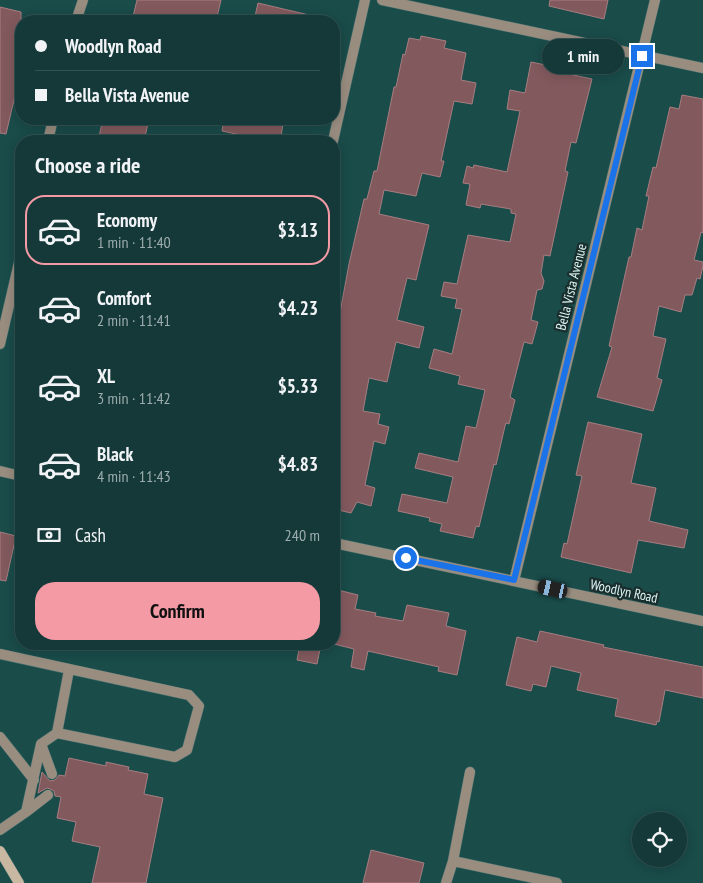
<!DOCTYPE html>
<meta charset="utf-8">
<style>
body{margin:0;font-family:"PT Sans Narrow",sans-serif;background:#1d4040;color:#f1f3f6;height:100vh;display:flex;flex-direction:column;font-size:19px;white-space:nowrap}
*{box-sizing:border-box;margin:0}
p{font-size:16px;color:#9dacae}
.icon{flex:none;width:28px;height:28px;fill:none;stroke:currentColor;stroke-width:2;stroke-linecap:round;stroke-linejoin:round}
.map{position:relative;flex:1;overflow:hidden}
.panel{position:absolute;left:15px;top:135px;width:325px;height:515px;display:flex;flex-direction:column;background:#143938;border-radius:20px;box-shadow:0 2px 12px #0003,0 0 0 1px #335353}
.panel>*{flex:none}
.top-card{position:absolute;left:15px;top:15px;width:325px;height:110px;border-radius:20px;box-shadow:0 2px 12px #0003,0 0 0 1px #335353;display:grid;align-content:center;height:110px;padding:0 20px;background:#143938}
.tools{position:absolute;left:632px;top:812px;display:grid;gap:10px}
.tools a{display:grid;place-items:center;width:55px;height:55px;border-radius:50%;background:#143938;box-shadow:0 2px 12px #0003,0 0 0 1px #335353;font-size:25px}
.end{position:absolute;width:22px;height:22px;margin:-11px;border:6px solid #1a73e8;background:#fff;box-shadow:0 0 0 2px #fff}
.from{border-radius:50%}
.bubble{position:absolute;height:35px;border-radius:18px;background:#143938;box-shadow:0 2px 12px #0003,0 0 0 1px #335353;font-size:16px;font-weight:600;line-height:35px;text-align:center}
.car{position:absolute;width:15px;height:30px;margin:-15px -8px;border-radius:6px;box-shadow:0 0 4px 1px #0007;background:linear-gradient(#222 24%,#8ab4d8 0 40%,#222 0 76%,#8ab4d8 0 86%,#222 0)}
.top-card b{display:flex;align-items:center;gap:18px;height:48px;font-size:19px}
.top-card b+b{border-top:1px solid #335353}
.top-card i{width:12px;height:12px;background:#f1f3f6}
ul{padding:0;list-style:none}
li{display:flex;align-items:center;gap:15px;height:70px;margin:0 10px 8px;padding:0 10px;border:2px solid transparent;border-radius:20px}
li div{flex:1}
li b{display:block;font-size:19px}
li em{font-style:normal;font-weight:600}
li.selected{border-color:#f49aa5}
li>.icon{width:45px;height:45px;stroke-width:1.5}
h2{padding:0 20px;font-size:22px;line-height:60px}
.pay{display:flex;align-items:center;gap:12px;height:55px;padding:0 20px;font-size:19px}
.pay p{margin-inline-start:auto}
.button{display:flex;gap:10px;margin-top:auto;padding:10px 20px}
.button a{flex:1;height:58px;border-radius:20px;background:#f49aa5;color:#111;font-size:20px;font-weight:600;line-height:58px;text-align:center}
.map>svg:first-child{display:block}
.building{fill:#825a5e;stroke:#a77d81}
.lines{fill:none;stroke-linecap:round;stroke-linejoin:round}
.lane-casing{stroke:#3d6b69;stroke-width:11}
.street-casing{stroke:#3d6b69;stroke-width:11}
.secondary-casing{stroke:#3d6b69;stroke-width:11}
.lane{stroke:#998d80;stroke-width:10}
.street{stroke:#998d80;stroke-width:10}
.secondary{stroke:#c8b7a1;stroke-width:10}
.route{stroke:#1a73e8;stroke-width:6}
.labels{text-anchor:middle;dominant-baseline:central;stroke-width:4.5;stroke-linejoin:round;paint-order:stroke}
.street-label{font-size:14px;fill:#ddf6f5;stroke:#192e2d}
</style>
<div class="map">
<svg width="703" height="883" viewBox="0 0 703 883">
<rect width="100%" height="100%" fill="#1a4c4a"/>
<path class="building" d="M137,0H221L216,21H132Z
M550,0H608L604,19L549,6Z
M258,3L309,15V21H254Z
M0,7L21,12V42L18,56H21V70L6,134L0,133Z
M421,36L446,41L444,48L466,53L461,80L476,83L472,104L454,101L441,161H444L440,177L422,173L416,196L384,190L379,214L429,225L416,280L407,278L397,320L424,327L419,348L396,342L387,382L369,378L363,411L380,414L378,424L389,427L385,444L374,441L365,485L375,488L371,506L357,502L351,513L334,509V329L336,318H339L349,264L364,199H367L374,171H377L394,87H396L403,54L405,55L409,38L420,40Z
M531,62L565,69L564,73L592,79L576,143L571,142L565,171L568,172L550,256L544,255L541,273L544,281L542,289L537,290L531,320L538,322L532,344L524,342L510,397L515,400L509,424L506,423L505,426L496,465L494,464L479,527L476,526L473,538L440,531L442,524L429,521L430,518L398,511L402,494L447,503L453,477L415,468L419,453L458,462L466,426L476,428L485,390L458,384L460,376L429,368L434,349L452,354L462,309L455,308L457,299L441,296L444,282L457,284L468,235L510,242L516,214L511,213V209L481,204L480,208L466,205L470,184L463,183L467,166L473,168L474,165L507,172L520,111L507,109L510,90L525,93Z
M682,95L703,99V233L701,232L694,260L703,262V266L700,279L697,278L692,295H685L681,312L659,306L653,336L666,339L657,378L662,380L653,411L597,397L612,347L609,346L629,257H631L637,228L642,230L649,196H646L653,167L656,168L670,107L679,109Z
M103,119H149L144,141H98Z
M224,119H284L280,141H259V139L222,131Z
M588,422L642,434L631,483L656,488L649,521L688,530L684,548L638,540L631,573L561,557L564,543L567,544L582,476L576,475Z
M0,532L16,536L6,581L0,580Z
M334,589L358,595L355,609L376,613L375,616L403,621L407,605L449,613L446,626L466,631L457,675L438,671L439,667L368,651L364,670L351,667L354,649L334,644Z
M540,631L604,645L603,647L703,667V698L665,690L659,722L657,721L656,725L615,716L618,699L577,690L581,673L551,666L546,687L533,684L531,691L506,685L517,637L537,642Z
M300,644H321L317,664L297,660Z
M69,758L106,766V762L129,767L128,770L148,774L144,794L163,798L146,883H92L100,847L72,841L76,822L57,818L61,797L55,796L54,791L50,789L47,788L38,793L42,772L50,781L55,780L59,775L65,776Z
M371,850L424,863L419,883H363Z"/>
<g class="lines">
<defs>
<path id="lane" d="M0,654L189,695L199,706L187,750L175,757L57,733L41,744L26,812L0,830
M57,733L69,670
M0,737L34,780
M41,744L52,774
M26,812L48,795
M453,861L557,883
M446,883L453,861L470,772"/>
<path id="street" d="M382,0L703,68
M76,21L83,0
M48,141L53,119
M333,141L365,0
M0,344L21,254
M0,471L21,476
M334,543L703,621
M514,581L655,0"/>
<path id="secondary" d="M0,851L19,883"/>
</defs>
<use href="#lane" class="lane-casing"/>
<use href="#street" class="street-casing"/>
<use href="#secondary" class="secondary-casing"/>
<use href="#lane" class="lane"/>
<use href="#street" class="street"/>
<use href="#secondary" class="secondary"/>
</g>
<g class="lines">
<path class="route" d="M406,558L514,580L642,56"/>
</g>
<g class="labels">
<g class="street-label">
<text transform="translate(571 287) rotate(-76)">Bella Vista Avenue</text>
<text transform="translate(624 591) rotate(12)">Woodlyn Road</text>
</g>
</g>
</svg>
<div class="tools">
<a><svg class="icon" aria-label="locate" viewBox="0 0 24 24"><circle cx="12" cy="12" r="6"/><path d="M12 2v4M12 18v4M2 12h4M18 12h4"/></svg></a>
</div>
<i class="end from" style="left:406px;top:558px"></i>
<i class="end" style="left:642px;top:56px"></i>
<div class="bubble" style="left:542px;top:39px;width:82px">1 min</div>
<i class="car" style="left:553px;top:589px;rotate:283deg"></i>
<div class="top-card">
<b><i class="from"></i>Woodlyn Road</b>
<b><i></i>Bella Vista Avenue</b>
</div>
<section class="panel">
<h2>Choose a ride</h2>
<ul>
<li class="selected"><svg class="icon" aria-label="car" viewBox="0 0 24 24"><path d="M5 17H2v-5l4-1 3-4h7l3 4 3 1v5h-3M9 17h6M6 11h13"/><circle cx="7" cy="17" r="2"/><circle cx="17" cy="17" r="2"/></svg><div><b>Economy</b><p>1 min · 11:40</p></div><em>$3.13</em></li>
<li><svg class="icon" aria-label="car" viewBox="0 0 24 24"><path d="M5 17H2v-5l4-1 3-4h7l3 4 3 1v5h-3M9 17h6M6 11h13"/><circle cx="7" cy="17" r="2"/><circle cx="17" cy="17" r="2"/></svg><div><b>Comfort</b><p>2 min · 11:41</p></div><em>$4.23</em></li>
<li><svg class="icon" aria-label="car" viewBox="0 0 24 24"><path d="M5 17H2v-5l4-1 3-4h7l3 4 3 1v5h-3M9 17h6M6 11h13"/><circle cx="7" cy="17" r="2"/><circle cx="17" cy="17" r="2"/></svg><div><b>XL</b><p>3 min · 11:42</p></div><em>$5.33</em></li>
<li><svg class="icon" aria-label="car" viewBox="0 0 24 24"><path d="M5 17H2v-5l4-1 3-4h7l3 4 3 1v5h-3M9 17h6M6 11h13"/><circle cx="7" cy="17" r="2"/><circle cx="17" cy="17" r="2"/></svg><div><b>Black</b><p>4 min · 11:43</p></div><em>$4.83</em></li>
</ul>
<div class="pay"><svg class="icon" aria-label="cash" viewBox="0 0 24 24"><path d="M3 7h18v10H3z"/><circle cx="12" cy="12" r="2"/></svg>Cash<p>240 m</p></div>
<div class="button"><a>Confirm</a></div>
</section>
</div>
